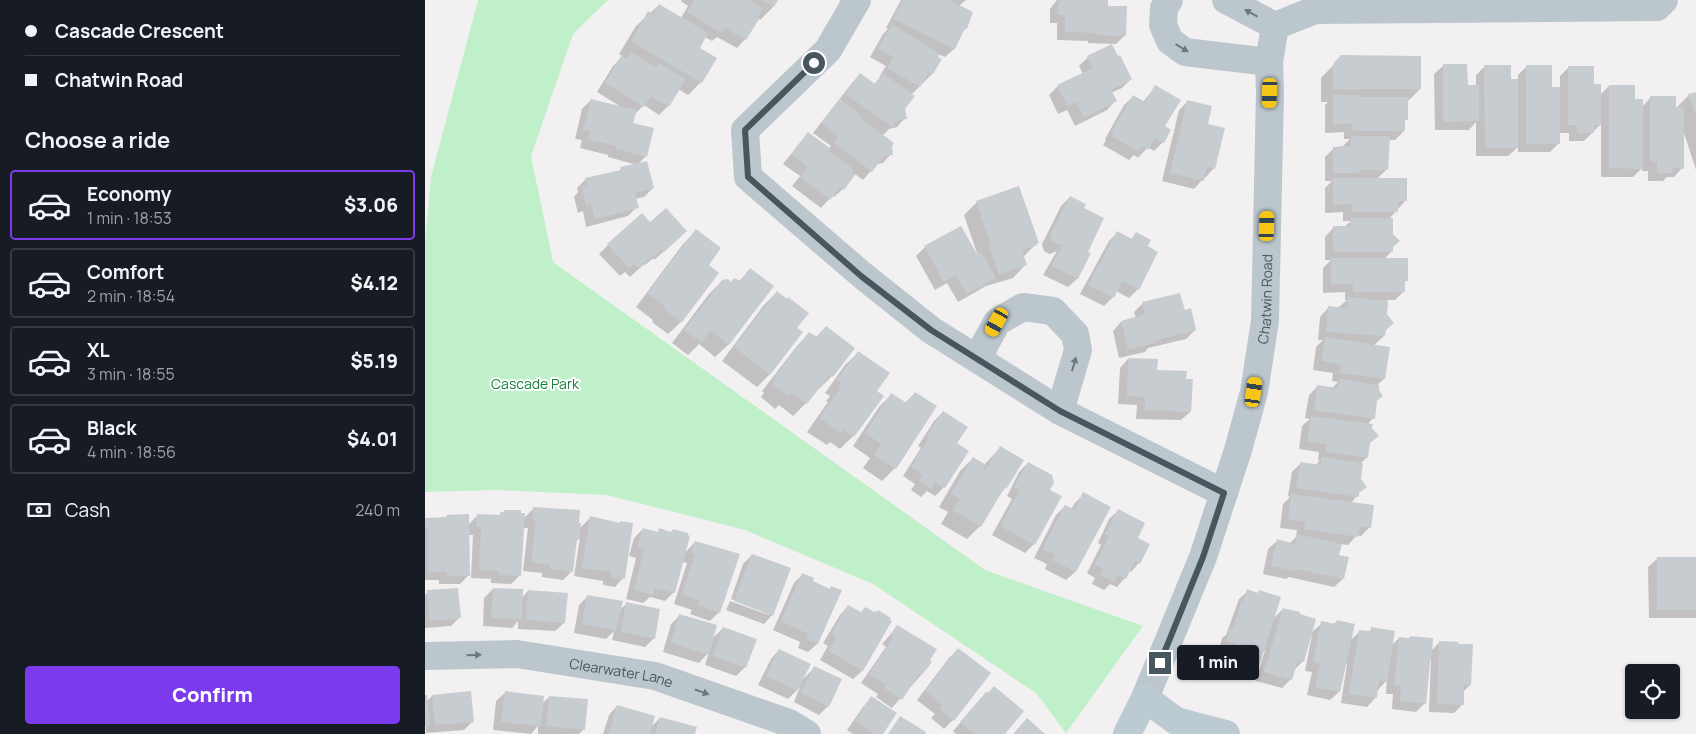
<!DOCTYPE html>
<meta charset="utf-8">
<style>
body{margin:0;font-family:Manrope,sans-serif;background:#242831;color:#f1f3f6;height:100vh;display:flex;flex-direction:column;font-size:19px;white-space:nowrap}
*{box-sizing:border-box;margin:0}
p{font-size:16px;color:#9ea1a6}
.icon{flex:none;width:28px;height:28px;fill:none;stroke:currentColor;stroke-width:2;stroke-linecap:round;stroke-linejoin:round}
.map{position:relative;flex:1;overflow:hidden}
.side{display:flex;flex-direction:column;background:#171b24;width:425px}
.side>*{flex:none}
.banner{display:grid;align-content:center;height:110px;padding:0 25px;background:#171b24}
.tools{position:absolute;left:1200px;top:664px;display:grid;gap:10px}
.tools a{display:grid;place-items:center;width:55px;height:55px;border-radius:5px;background:#171b24;box-shadow:0 1px 4px #0004;font-size:25px}
.end{position:absolute;width:22px;height:22px;margin:-11px;border:6px solid #48575e;background:#fff;box-shadow:0 0 0 2px #fff}
.from{border-radius:50%}
.bubble{position:absolute;height:35px;border-radius:5px;background:#171b24;box-shadow:0 1px 4px #0004;font-size:16px;font-weight:800;line-height:35px;text-align:center}
.car{position:absolute;width:15px;height:30px;margin:-15px -8px;border-radius:6px;box-shadow:0 0 4px 1px #0007;background:linear-gradient(#f5c518 24%,#345 0 40%,#f5c518 0 76%,#345 0 86%,#f5c518 0)}
.banner b{display:flex;align-items:center;gap:18px;height:48px;font-size:19px}
.banner b+b{border-top:1px solid #363941}
.banner i{width:12px;height:12px;background:#f1f3f6}
ul{padding:0;list-style:none}
li{display:flex;align-items:center;gap:15px;height:70px;margin:0 10px 8px;padding:0 15px;border:2px solid #363941;border-radius:5px}
li div{flex:1}
li b{display:block;font-size:19px}
li em{font-style:normal;font-weight:800}
li.on{border-color:#7c3aed}
li>.icon{width:45px;height:45px;stroke-width:1.5}
h2{padding:0 25px;font-size:22px;line-height:60px}
.pay{display:flex;align-items:center;gap:12px;height:55px;padding:0 25px;font-size:19px}
.pay p{margin-inline-start:auto}
.primary-button{display:flex;gap:10px;margin-top:auto;padding:10px 25px}
.primary-button a{flex:1;height:58px;border-radius:5px;background:#7c3aed;color:#fff;font-size:20px;font-weight:800;line-height:58px;text-align:center}
main{display:flex;flex:1;min-height:0}
.map>svg:first-child{display:block}
.green{fill:#bff0ca}
.shadow{fill:#0003}
.building{fill:#c7ccd0}
.lines{fill:none;stroke-linecap:round;stroke-linejoin:round}
.street{stroke:#bcc7cd;stroke-width:28}
.secondary{stroke:#bccad2;stroke-width:28}
.oneway{fill:#6b797f}
.route{stroke:#48575e;stroke-width:6}
.labels{text-anchor:middle;dominant-baseline:central;stroke-width:4;stroke-linejoin:round;paint-order:stroke}
.street-label{font-size:14px;fill:#48575e;stroke:#fff}
.park-label{font-size:14px;fill:#16823b;stroke:#fff}
</style>
<main>
<section class="side">
<div class="banner">
<b><i class="from"></i>Cascade Crescent</b>
<b><i></i>Chatwin Road</b>
</div>
<h2>Choose a ride</h2>
<ul>
<li class="on"><svg class="icon" aria-label="car" viewBox="0 0 24 24"><path d="M5 17H2v-5l4-1 3-4h7l3 4 3 1v5h-3M9 17h6M6 11h13"/><circle cx="7" cy="17" r="2"/><circle cx="17" cy="17" r="2"/></svg><div><b>Economy</b><p>1 min · 18:53</p></div><em>$3.06</em></li>
<li><svg class="icon" aria-label="car" viewBox="0 0 24 24"><path d="M5 17H2v-5l4-1 3-4h7l3 4 3 1v5h-3M9 17h6M6 11h13"/><circle cx="7" cy="17" r="2"/><circle cx="17" cy="17" r="2"/></svg><div><b>Comfort</b><p>2 min · 18:54</p></div><em>$4.12</em></li>
<li><svg class="icon" aria-label="car" viewBox="0 0 24 24"><path d="M5 17H2v-5l4-1 3-4h7l3 4 3 1v5h-3M9 17h6M6 11h13"/><circle cx="7" cy="17" r="2"/><circle cx="17" cy="17" r="2"/></svg><div><b>XL</b><p>3 min · 18:55</p></div><em>$5.19</em></li>
<li><svg class="icon" aria-label="car" viewBox="0 0 24 24"><path d="M5 17H2v-5l4-1 3-4h7l3 4 3 1v5h-3M9 17h6M6 11h13"/><circle cx="7" cy="17" r="2"/><circle cx="17" cy="17" r="2"/></svg><div><b>Black</b><p>4 min · 18:56</p></div><em>$4.01</em></li>
</ul>
<div class="pay"><svg class="icon" aria-label="cash" viewBox="0 0 24 24"><path d="M3 7h18v10H3z"/><circle cx="12" cy="12" r="2"/></svg>Cash<p>240 m</p></div>
<div class="primary-button"><a>Confirm</a></div>
</section>
<div class="map">
<svg width="1271" height="734" viewBox="0 0 1271 734">
<rect width="100%" height="100%" fill="#f3f0f1"/>
<path class="green" d="M53,0H183L148,34L106,156L128,262L560,570L718,626L641,733L611,693L448,584L320,530L182,495L71,490L0,492V244L6,177Z"/>
<path class="shadow" d="M257,0H352L348,7L335,20L333,18L320,39L312,48L292,37L287,41L280,37L273,48L276,82L263,95L253,89L243,106L234,115L219,105L209,115L207,124L221,156L213,164L228,188L219,197L210,199L212,207L203,216L161,227L158,211L153,213L149,197L153,192L152,188L161,179L193,172L196,169L212,165L183,157V155L155,148L157,140L150,139L157,109L166,100L196,107L172,92L188,66L198,56L194,54L211,26L234,5L256,18L263,6L256,1Z
M476,0H541L534,6L541,28L537,32L529,49L520,57L513,54L511,57L515,59L507,74L486,95L479,108L480,118L472,127L464,129L457,136L466,154L458,163L452,164L438,180L430,174L418,189L409,197L407,196L396,208L367,186L375,176L358,164L383,133L403,149L406,146L388,133L427,83L435,74L449,84L456,77H454L461,66L445,57L458,34L463,29L461,28Z
M632,0H682L681,7L700,35L691,44L663,43V41L632,40V23H625V9Z
M686,46L706,79L697,88L686,93L690,101L682,110L650,126L642,110L633,114L624,95L633,86L658,74L654,66L663,57Z
M917,56L995,89L982,102L981,119L979,122V131L970,140H963L962,169L952,179L981,200L964,219L967,251L959,259L982,280L979,283V291L970,300H962L959,336L949,345L959,379L953,384L948,418L942,425L952,436L944,444L942,457L935,464L932,496L926,503L945,527L936,536L932,535L923,545L915,544L913,556L918,579L909,587L864,577L861,579L838,574L843,549L852,541L864,544L871,537L872,530L855,528L858,504L865,497L863,496L867,472L875,464L890,466L895,460H893L894,452L874,449L877,426L885,419L880,418L884,395L893,386L907,388L913,382L907,381L908,373L888,370L891,347L898,340H893L895,317L903,308L914,307L922,300H920V292L898,293V268L906,260H900V237L908,228H918L926,221H918V212L900,213V188L907,181H900V157L909,148L918,146L925,139H919V132L900,133V105L903,102H896V78Z
M1018,66L1041,87H1051V75L1060,66L1084,80H1093V75L1102,66L1126,89H1135V76L1144,67L1168,85L1175,95L1184,86L1209,100L1217,107L1226,97L1250,109L1264,95L1271,93V170L1258,130L1257,168L1249,177H1242L1238,181H1223V171H1217V168L1208,177H1176V124L1159,141H1144V133H1134V143L1125,152H1093V147L1083,156H1051V122L1044,130H1010L1009,74Z
M730,87L738,127V142L729,151L723,147L713,158L709,155L704,160L678,145L681,140L680,139L699,105L708,97L718,102Z
M763,101L781,125L789,168L781,177H778L777,180L769,189L737,181L754,110Z
M645,197L658,208L661,252L664,254L652,279L643,287L618,275L632,251L625,254L619,251L617,244L636,206Z
M552,202L610,245L598,257L600,265L588,278L561,286L533,302L522,283L510,290L491,256L500,247L553,256L539,215Z
M225,224L252,240L229,260L228,258L220,265L219,264L205,277L200,272L195,276L174,254L183,245Z
M271,231L282,265L293,273L256,322L243,334L227,322L228,320L211,307L258,244Z
M692,233L706,239L711,234L713,289L704,298L691,291L688,297L679,306L655,294L684,241Z
M325,270L347,286L303,345L290,357L274,344L263,355L247,343L284,294L297,281L305,283L313,282Z
M352,292L371,329L345,374L332,387L297,361L339,305Z
M718,303L759,311L770,330L761,339L723,348L720,352L694,358L688,331L696,322L711,318L709,312Z
M401,327L407,376L394,389L393,387L381,403L368,416L354,405L350,409L336,397L339,393L337,391L372,346L384,333L390,338Z
M433,353L450,391L428,436L415,449L405,442L402,445L382,432L403,402L401,401L405,396L400,393L420,365Z
M703,359L731,371L760,380L765,412L756,420L711,419L712,405L693,404L695,368Z
M490,393L470,468L457,481L438,468L445,458L428,446L454,407L467,394L480,403Z
M518,412L531,443L542,451L519,487L510,496L502,491L496,497L486,490L490,484L478,476L496,448L493,446L509,421Z
M575,448L581,487L573,496L555,526L542,539L516,524L523,512L514,507L535,471L548,458L559,465Z
M603,463L623,491L609,544L600,553L567,535L587,499L582,496L594,472Z
M659,494L685,507L650,572L641,580L620,569L622,564L609,558L631,515L640,506L646,509L650,503Z
M109,508L153,524L155,528L165,518L194,524L196,522L198,578L190,587L178,585V581L149,576L155,538L150,542L147,571L138,580L117,577V573L98,571L103,528H98L95,575L86,584L66,583V579L46,578L48,535H43L44,575L35,584H14V580H0V519L20,518L22,516L43,525L53,515L73,516L80,511L98,519Z
M693,511L711,538L714,563L706,572L704,571L700,578L692,587L685,584L679,590L667,584L670,578L662,573L676,545L673,543L684,519Z
M218,529L232,533L234,530L259,554L270,542L294,612L285,621L265,614L267,610L249,604L262,563L257,562L249,592L240,601L225,597L218,603L201,599L211,558L204,556L209,538Z
M327,555L347,615L339,624L301,610L305,601L344,615V613L306,599L318,564Z
M1232,559H1271V618H1224L1223,567Z
M378,574L386,582L404,590L406,587L415,591L392,644L383,652L373,648L375,642L348,630L369,583Z
M68,589L96,599L103,591L139,623L130,631L93,629V621L87,628L58,626L59,598Z
M823,591L832,594L834,591L847,620L858,609L878,661L868,671L866,679L857,688L831,681L840,650H838L832,669L823,678L797,670L803,652L794,649L797,638L801,635L814,599Z
M3,592L34,618L26,626L0,628V595Z
M163,596L194,611L201,604L229,638L220,647L187,640L189,631L181,639L149,633L154,605Z
M423,606L435,613L465,621L437,671L428,679L395,660L403,646L398,643L415,615Z
M255,615L287,639L298,628L320,667L311,676L280,665L284,652L274,663L238,652L246,624Z
M912,621L925,641L935,631L943,632L947,629L966,646L974,638L1006,651L1015,642L1045,685L1038,692L1037,705L1029,713L1004,712L1006,659H1004L1000,703L991,712L967,709L968,694H961L962,680L952,691L950,698L942,707L916,703L922,664H920L914,692L905,700L882,695L887,672L880,671L887,635L885,634L897,623L908,625Z
M472,627L496,675L467,708L451,697L453,694L436,683L461,647L457,644Z
M533,649L528,720L519,729L506,718L510,714L492,700L524,658Z
M354,650L377,680L390,667L403,706L394,715L369,702L375,687L363,699L333,685L346,659Z
M80,693L117,704L124,697L159,729L154,734H113V726L106,734L68,730L71,701Z
M7,696L48,721L39,730L1,733L0,697L2,701Z
M446,698L457,734H428L422,730L438,707Z
M553,702L578,734H531L528,731Z
M192,706L225,728L235,718L269,734H178L184,715Z"/>
<path class="building" d="M269,0H324L338,8L332,18L334,19L321,40L300,28L297,33L262,12Z
M336,0H353L349,7Z
M478,0H524L548,12L542,29L540,28L530,49L468,19Z
M634,0H683V6H702L701,36L671,35V33L640,32V15H633Z
M234,4L283,33L275,48L292,58L277,83L206,41L223,11L228,14Z
M467,24L515,54L513,57L517,59L508,74L504,72L495,87L462,68L468,57L453,48Z
M687,44L693,56L695,55L707,79L686,90L692,101L659,118L651,102L642,106L632,85L668,68L662,56Z
M206,52L231,67L233,63L261,79L244,107L226,96L219,107L180,83L196,56L202,59Z
M916,55L996,56V89H931V90L908,89V64Z
M1018,64H1042L1043,85H1054V121L1018,122Z
M1059,65H1086V79H1093V148H1060Z
M1101,65H1127V87H1135V144H1101Z
M1143,66H1169V84H1176V125H1169V133H1152V125H1143Z
M435,73L450,84L458,73L490,96L480,109L482,119L471,121L467,127L420,94Z
M730,85L756,100L740,126L746,130L739,143L730,138L723,150L717,146L714,152L686,136L689,131L687,130L708,95L720,102Z
M1184,85H1210V99H1218V169L1184,168Z
M1271,92V116L1263,94Z
M908,95H934L935,97H983V120H980V131H928L927,123L908,125Z
M1225,96H1251V107H1259V169L1248,168V173H1232V162H1225Z
M166,99L212,110L208,123L229,128L222,157L191,149V146L163,139L165,132L158,130Z
M415,99L438,117L437,119L469,143L467,146L468,155L459,156L447,172L409,143L413,136L396,123Z
M762,100L787,106L783,124L800,128L790,169L782,167L779,181L745,173Z
M383,132L406,149L404,151L429,170L427,172L430,175L419,190L415,187L405,200L375,177L383,167L366,154Z
M926,136H965L963,170H934V173H908V147L926,146Z
M222,161L229,188L210,193L214,208L170,219L166,203L161,205L157,187L162,186L160,178L196,170L195,167Z
M908,178H982V201H973V212H927V204L908,205Z
M594,186L614,243L611,244L612,245L597,250L602,265L574,275L564,247L566,246L551,201Z
M645,196L661,204L659,208L679,218L663,252L666,253L653,279L626,266L639,244L635,245L627,242L625,235Z
M241,208L262,231L239,252L237,250L229,257L228,256L214,269L209,264L204,268L182,244L217,213L225,222Z
M926,218H968V234L975,241L968,247V252H908V226H926Z
M536,226L552,254L556,252L571,278L542,294L531,275L519,282L499,246Z
M271,229L296,248L284,265L294,273L257,322L239,309L240,306L222,293Z
M692,231L707,239L711,232L726,240L723,246L733,252L714,290L697,281L689,298L663,285Z
M906,258H983V281H980V292H928V283L906,285Z
M325,268L349,286L304,345L285,330L277,343L259,330L297,280L303,279L306,282L309,278L315,281Z
M352,291L362,299L363,297L384,313L372,328L378,332L345,375L309,347Z
M755,293L760,310L766,308L771,330L729,341L730,343L703,350L696,321L720,314L717,302Z
M923,297L963,301L962,314L969,323L961,330L960,336L901,332L903,306L922,308Z
M401,326L430,348L408,377L405,374L382,404L367,393L364,397L347,384L351,379L349,378L384,332L392,337Z
M900,337L965,347L960,379L915,373L916,365L896,361Z
M433,351L465,373L452,391L459,396L429,437L418,430L416,433L394,418L415,389L413,388L417,383L412,380Z
M703,358L733,359L732,370L762,371L761,379H768L766,412L720,410V397L702,396Z
M914,379L954,385V390L958,396L952,401L950,419L889,410L892,385L913,388Z
M490,392L512,406L471,469L449,455L456,444L440,433L466,393L482,403Z
M518,411L543,427L532,443L544,451L520,488L510,482L506,489L494,481L498,474L486,467L504,438L501,436Z
M886,416L948,424L947,428L954,436L945,443L943,458L901,452L902,444L882,441Z
M575,446L599,460L582,488L580,487L556,527L528,510L535,499L526,494L548,457L561,465L558,469L560,470Z
M896,457L938,463L936,479L942,487L934,493V497L871,488L875,462L896,465Z
M603,462L627,475L629,483L625,490L637,496L610,545L575,526L595,490L589,487Z
M658,492L686,507L651,572L627,560L630,555L617,549L640,505L650,510Z
M866,494L949,505L946,528L935,526L933,537L879,529L880,522L863,519Z
M108,507L155,510L154,523H156L154,540L152,539L148,572L125,569V565L106,562L111,520L107,519Z
M693,509L720,523L713,538L725,544L715,564L710,561L701,579L693,575L689,582L675,575L678,569L670,564L684,536L680,534Z
M79,510H96V513H100L96,576L74,575V571L54,570L56,527L51,526L52,514L75,515V512H79Z
M44,514L45,576H22V572H3V529H0V518L22,517V515Z
M165,516L195,523V521L208,523L200,579L186,577V572L157,568Z
M218,528L233,532L234,528L246,532L248,529L263,533V535L265,536L250,593L230,588L228,595L209,590L219,549L212,547Z
M872,534L917,544L914,555L924,557L919,579L872,569L871,571L846,566L852,539L870,544Z
M270,541L315,554L295,613L273,605L275,601L257,595L270,554L266,553Z
M327,554L366,568L348,616L309,601Z
M1232,557H1271V610H1232Z
M377,573L389,578L388,581L405,589L406,586L417,590L393,644L381,639L383,634L356,621Z
M33,588L36,618L5,621L2,590Z
M68,588L98,589L97,619L66,618Z
M822,589L833,593L834,590L856,597L833,670L805,661L811,644L801,641L805,628L808,629L816,602L818,603Z
M103,590L143,593L140,623L101,620Z
M162,595L198,601L191,631L157,624Z
M201,602L235,609L230,639L196,632Z
M423,605L436,612L440,607L449,612L450,611L452,612L453,610L466,618L465,620L467,621L438,671L403,651L411,637L406,634Z
M858,608L875,612V614L891,619L879,662L873,660L867,680L839,672Z
M254,614L292,625L284,655L246,643Z
M912,620L930,624L915,692L890,687L895,664L888,662L896,621L911,624Z
M472,625L512,649L505,660L507,662L497,675L494,674L477,700L459,688L461,685L444,674L468,638L465,635Z
M298,627L332,639L321,668L288,656Z
M946,627L970,631L962,682L954,680L952,698L924,694L934,630L946,631Z
M985,636L1008,638L1007,654L1006,653L1001,704L975,701L976,686L969,685L974,637L984,638Z
M1014,641L1034,642L1033,644H1048L1046,685H1039V705L1012,704Z
M533,648L566,673L529,721L514,709L517,705L500,691Z
M354,649L386,664L372,691L341,676Z
M389,666L417,679L404,707L376,693Z
M569,686L599,711L580,734H549L535,722L562,691L563,693Z
M46,691L49,722L10,725L7,695Z
M80,691L119,696L116,726L76,722Z
M0,695H2L5,726H0Z
M124,696L163,699L160,730L121,726Z
M446,696L472,713L458,734H449L430,721Z
M192,705L230,716L225,734H184Z
M475,716L501,732L500,734H463Z
M235,717L272,727L270,734H230Z
M602,718L620,734H588Z"/>
<g class="lines">
<g class="street">
<path d="M432,0L403,50L320,130L323,177L437,275L506,330L635,411L799,493"/>
<path d="M744,0L739,8L738,25L745,41L760,52L844,62"/>
<path d="M801,0L850,26"/>
<path d="M555,360L559,346L572,322L598,307L628,311L650,334L653,350L635,411"/>
<path id="s1" d="M0,656L92,654L230,676L364,723L382,734"/>
<path id="s2" d="M720,698L778,557L813,450L829,392L840,321L845,93L844,62L850,26L890,10L1232,7L1239,0"/>
</g>
<path class="secondary" d="M702,734L720,698L751,721L801,734"/>
</g>
<defs><path id="oneway-solid" d="M-6-.8H1V-3.2L6.5 0L1 3.2V.8H-6Z" transform="scale(1.25)"/></defs>
<g class="oneway">
<use href="#oneway-solid" transform="translate(826 13) rotate(-151)"/>
<use href="#oneway-solid" transform="translate(757 48) rotate(31)"/>
<use href="#oneway-solid" transform="translate(649 364) rotate(-74)"/>
<use href="#oneway-solid" transform="translate(49 655) rotate(-2)"/>
<use href="#oneway-solid" transform="translate(277 692) rotate(19)"/>
</g>
<g class="lines">
<path class="route" d="M389,63L320,130L323,177L436,276L506,330L635,411L799,493L778,557L735,663"/>
</g>
<g class="labels">
<g class="street-label">
<text stroke="none"><textPath href="#s2" startOffset="419">Chatwin Road</textPath></text>
<text stroke="none"><textPath href="#s1" startOffset="198">Clearwater Lane</textPath></text>
</g>
<g class="park-label">
<text x="110" y="383">Cascade Park</text>
</g>
</g>
</svg>
<div class="tools">
<a><svg class="icon" aria-label="locate" viewBox="0 0 24 24"><circle cx="12" cy="12" r="6"/><path d="M12 2v4M12 18v4M2 12h4M18 12h4"/></svg></a>
</div>
<i class="end from" style="left:389px;top:63px"></i>
<i class="end" style="left:735px;top:663px"></i>
<div class="bubble" style="left:752px;top:645px;width:82px">1 min</div>
<i class="car" style="left:845px;top:93px;rotate:182deg"></i>
<i class="car" style="left:842px;top:226px;rotate:2deg"></i>
<i class="car" style="left:572px;top:322px;rotate:209deg"></i>
<i class="car" style="left:829px;top:392px;rotate:8deg"></i>
</div>
</main>
